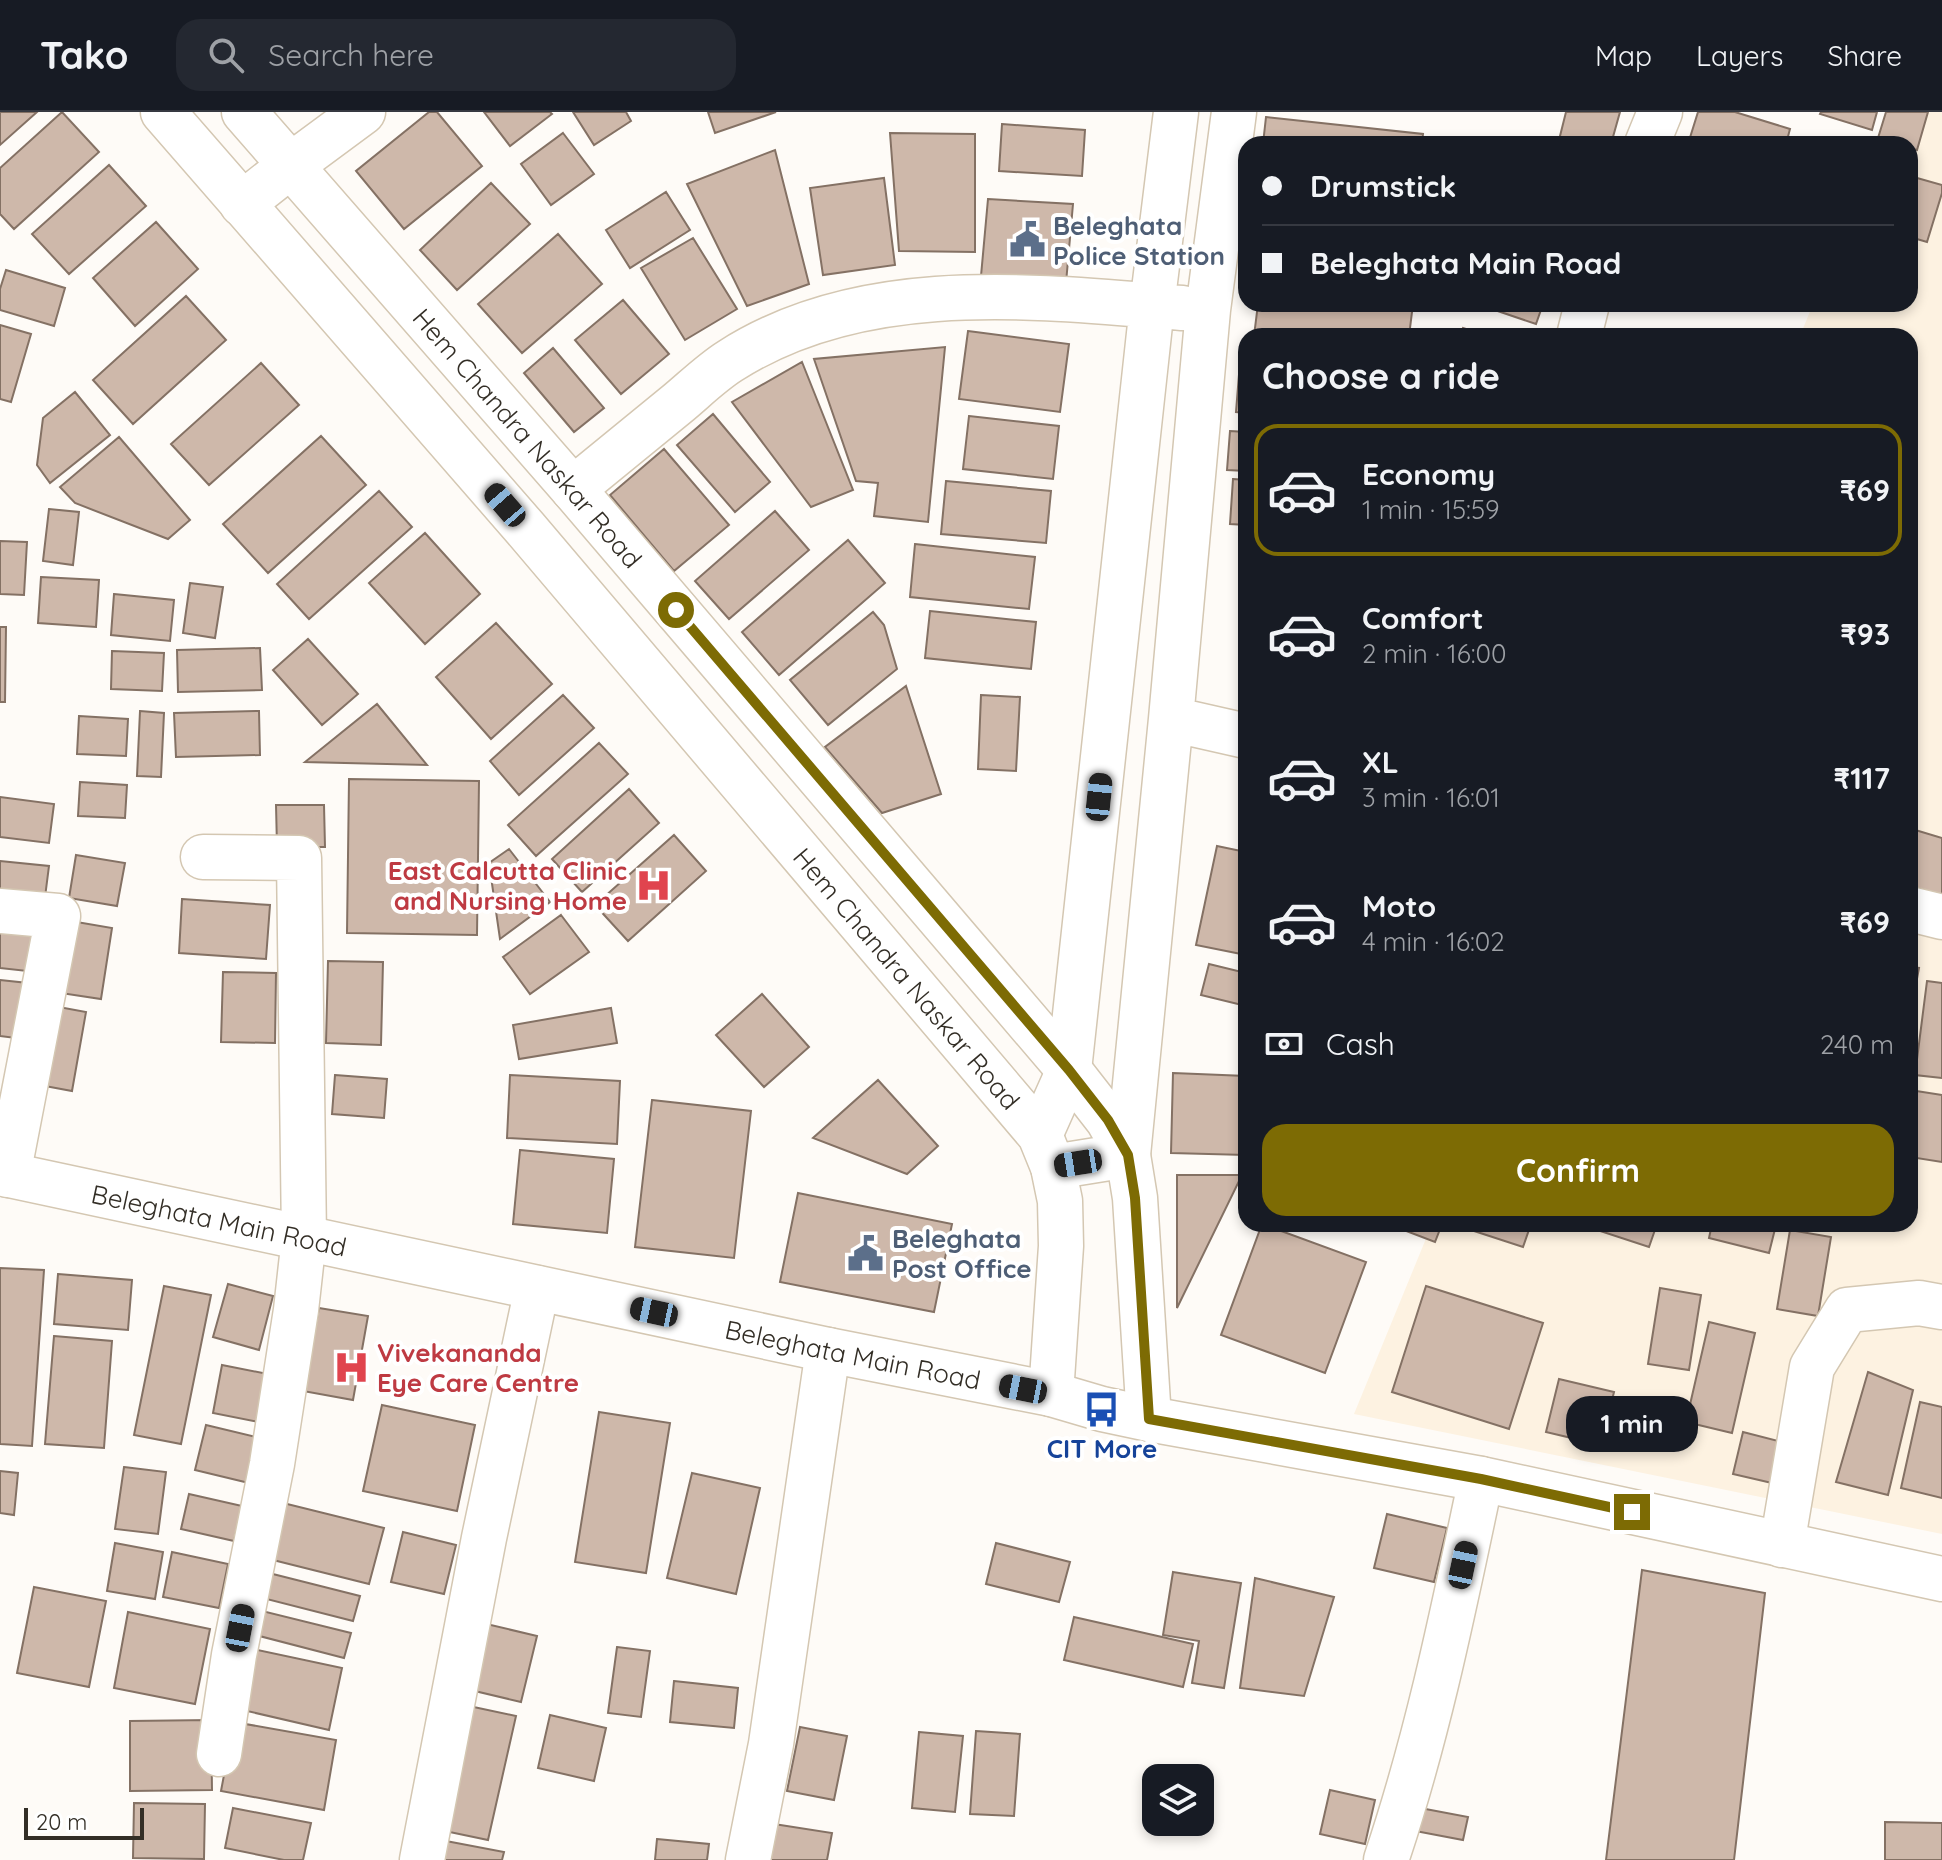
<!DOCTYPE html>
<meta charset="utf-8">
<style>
body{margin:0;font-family:Quicksand,sans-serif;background:#242831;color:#f1f3f6;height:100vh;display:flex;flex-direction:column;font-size:30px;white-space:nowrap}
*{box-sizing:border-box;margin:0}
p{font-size:26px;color:#9ea1a6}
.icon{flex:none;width:44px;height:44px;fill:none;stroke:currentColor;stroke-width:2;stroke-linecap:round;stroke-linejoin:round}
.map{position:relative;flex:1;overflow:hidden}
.details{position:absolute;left:1238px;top:216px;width:680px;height:904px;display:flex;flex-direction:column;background:#171b24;border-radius:24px;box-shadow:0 4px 12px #0003}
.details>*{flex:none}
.banner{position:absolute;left:1238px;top:24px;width:680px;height:176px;border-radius:24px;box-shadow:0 4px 12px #0003;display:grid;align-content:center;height:176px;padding:0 24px;background:#171b24}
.tools{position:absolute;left:1142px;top:1652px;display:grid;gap:16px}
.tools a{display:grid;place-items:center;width:72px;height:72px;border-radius:16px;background:#171b24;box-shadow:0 4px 12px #0003;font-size:40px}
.scale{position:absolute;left:24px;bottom:20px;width:120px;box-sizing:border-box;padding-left:8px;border:4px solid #332e26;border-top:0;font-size:22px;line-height:28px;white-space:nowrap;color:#332e26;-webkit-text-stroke:6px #fff;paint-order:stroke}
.end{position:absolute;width:36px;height:36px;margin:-18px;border:10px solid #7d6b04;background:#fff;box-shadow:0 0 0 4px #fff}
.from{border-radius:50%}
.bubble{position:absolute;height:56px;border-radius:24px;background:#171b24;box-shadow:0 4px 12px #0003;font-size:26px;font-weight:800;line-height:56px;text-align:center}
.car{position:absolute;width:24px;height:48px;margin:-24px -12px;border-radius:10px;box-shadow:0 0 6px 2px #0007;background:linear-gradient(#222 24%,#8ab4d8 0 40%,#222 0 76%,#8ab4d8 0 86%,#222 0)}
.banner b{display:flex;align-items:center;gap:28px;height:76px;font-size:30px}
.banner b+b{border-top:2px solid #363941}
.banner i{width:20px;height:20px;background:#f1f3f6}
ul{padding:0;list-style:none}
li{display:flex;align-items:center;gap:24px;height:132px;margin:0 16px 12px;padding:0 8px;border:4px solid transparent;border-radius:24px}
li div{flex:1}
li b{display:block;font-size:30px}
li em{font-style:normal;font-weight:800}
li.active{border-color:#7d6b04}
li>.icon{width:72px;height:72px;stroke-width:1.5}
h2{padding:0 24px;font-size:36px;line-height:96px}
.pay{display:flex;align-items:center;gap:20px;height:88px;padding:0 24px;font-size:30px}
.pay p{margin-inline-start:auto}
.cta{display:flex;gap:16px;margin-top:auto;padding:16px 24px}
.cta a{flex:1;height:92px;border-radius:24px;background:#7d6b04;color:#fff;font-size:32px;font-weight:800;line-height:92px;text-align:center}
header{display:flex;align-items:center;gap:48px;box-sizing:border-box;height:112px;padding:0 40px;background:#171b24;border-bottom:2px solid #363941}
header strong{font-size:38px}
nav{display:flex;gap:44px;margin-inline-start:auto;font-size:28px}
.search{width:560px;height:72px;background:#242831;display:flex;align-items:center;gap:20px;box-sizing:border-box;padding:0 28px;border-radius:24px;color:#9ea1a6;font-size:30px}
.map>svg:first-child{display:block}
.built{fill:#fdf2e1}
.building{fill:#ceb8aa;stroke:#847164;stroke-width:2}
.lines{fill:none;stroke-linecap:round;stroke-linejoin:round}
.minor-casing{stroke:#d4c7b2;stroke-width:47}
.major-casing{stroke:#d4c7b2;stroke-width:47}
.minor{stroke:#fff;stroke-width:44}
.major{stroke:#fff;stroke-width:44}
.route{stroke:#7d6b04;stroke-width:10}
.labels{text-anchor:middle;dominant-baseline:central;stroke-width:8;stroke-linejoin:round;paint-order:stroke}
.service-label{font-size:26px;font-weight:bold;fill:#4e5e75;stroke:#fff;text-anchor:start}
.street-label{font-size:26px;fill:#332e26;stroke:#fff}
.health-label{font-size:26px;font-weight:bold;fill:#be3a42;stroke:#fff;text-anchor:end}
.transit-label{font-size:26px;font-weight:bold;fill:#164399;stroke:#fff}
</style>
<header>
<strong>Tako</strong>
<div class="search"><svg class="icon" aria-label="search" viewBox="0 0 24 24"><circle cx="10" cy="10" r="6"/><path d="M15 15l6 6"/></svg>Search here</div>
<nav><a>Map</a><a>Layers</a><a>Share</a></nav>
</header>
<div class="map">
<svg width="1942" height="1748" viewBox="0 0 1942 1748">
<rect width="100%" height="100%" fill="#fefbf7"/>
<path class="built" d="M1893,0H1942V1422L1354,1302L1432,1112H1910V224H1800L1813,192H1910V32H1880Z"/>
<path class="building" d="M0,0H37L0,33Z
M62,0L99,40L14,117L0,102V56Z
M429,0H437L482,54L404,117L356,59Z
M484,0H550L552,2L510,34Z
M573,0H626L631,9L594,33Z
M708,0H776L715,21Z
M1566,0H1620L1611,32H1558Z
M1698,0H1735L1790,17L1786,32H1688Z
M1821,0H1877L1872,18L1820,2Z
M1886,0H1928L1917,38L1910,36V32H1897L1878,26Z
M1266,5L1423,22L1422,32H1263Z
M1002,12L1085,18L1082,64L999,59Z
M563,21L594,62L551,93L521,52Z
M890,21L975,22V140L899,139Z
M775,38L809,172L747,194L687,72Z
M109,53L146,94L69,162L32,122Z
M1910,64L1942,73V81L1927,130L1910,125Z
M884,66L895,153L823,163L810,76Z
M491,71L530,112L457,178L420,138Z
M666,80L690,118L630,156L606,118Z
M988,87L1073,92L1066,171L981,164Z
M156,110L198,157L135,214L93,166Z
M558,122L602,172L522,241L478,192Z
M693,126L737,197L685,228L641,156Z
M6,158L65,176L54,214L0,198V177Z
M186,184L226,228L133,312L93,268Z
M623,188L669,242L621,282L575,228Z
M1258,192H1413L1409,224H1254Z
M1477,192H1543L1536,212Z
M0,213L31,222L11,290L0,287Z
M1463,216L1487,224H1460Z
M968,219L1069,232L1060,300L959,287Z
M945,235L928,410L874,404L878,371L856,369L814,247Z
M553,236L604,296L574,320L524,261Z
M802,250L853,378L811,395L732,290Z
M1240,250L1246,251V301L1236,300Z
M261,251L299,293L209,373L171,332Z
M75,280L110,323L50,371L37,353L43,306Z
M713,302L770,370L735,400L677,333Z
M969,304L1059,314L1053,367L963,357Z
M1230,319L1246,320V359L1227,358Z
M321,324L366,373L268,461L223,412Z
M119,325L190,408L168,427L75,391L60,375Z
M664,337L729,413L674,459L610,383Z
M1233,367L1246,368V413L1230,412Z
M946,369L1051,379L1046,431L941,422Z
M379,379L412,415L309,507L277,472Z
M49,397L79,400L73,453L43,449Z
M775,399L809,438L729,507L695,469Z
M1245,418H1246V469H1241Z
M425,421L480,482L425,532L369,471Z
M848,428L885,471L779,563L742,520Z
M0,429L27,430L24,483L0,482Z
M915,432L1035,445L1029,497L910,485Z
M41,465L99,468L96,515L38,511Z
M190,471L223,475L215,526L183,521Z
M114,482L174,488L170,529L111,523Z
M930,499L1036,510L1031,557L925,546Z
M873,500L884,513L897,557L828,613L790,568Z
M496,511L552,572L491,627L436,565Z
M0,515H6L5,590H0Z
M308,527L358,582L322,613L273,558Z
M260,536L262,578L178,580L177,538Z
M112,539L164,541L162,579L111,577Z
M906,574L941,682L882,701L825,635Z
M563,583L594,616L519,683L490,649Z
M981,583L1020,585L1016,659L978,657Z
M377,592L427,653L305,650Z
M140,599L164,601L161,665L137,664Z
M259,599L260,643L176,645L174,601Z
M79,604L128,607L126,644L77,642Z
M599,631L628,662L536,744L508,713Z
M349,667L479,669L477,823L347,821Z
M80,670L127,673L125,706L78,704Z
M629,677L659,711L582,780L552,747Z
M0,685L54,692L49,731L0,725Z
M276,693H324L325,735H277Z
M1912,717L1942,726V783L1910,774V723Z
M674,723L706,759L628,829L595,793Z
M1217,734L1246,740V843L1196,833Z
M509,737L550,790L500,827L489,751Z
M76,743L125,751L117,794L69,786Z
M0,749L49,754L43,801L0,797Z
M182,787L270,793L266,847L179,841Z
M561,803L589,840L530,882L503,845Z
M0,805L50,809L45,861L0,856Z
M65,808L112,816L101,887L54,880Z
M328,849L383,850L381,933L326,931Z
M1209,852L1246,861V894L1201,883Z
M1910,855L1919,856L1910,905Z
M223,860L276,861L275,931L221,930Z
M0,868L37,872L31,928L0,924Z
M1927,869L1942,871V966L1915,963Z
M762,882L809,935L764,975L716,923Z
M48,893L86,900L72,979L34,972Z
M611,896L617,931L519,947L513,913Z
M1173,961L1246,964V1043L1171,1041Z
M335,963L387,967L384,1006L332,1002Z
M510,963L620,969L617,1032L507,1026Z
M878,968L938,1034L907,1062L813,1026Z
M1910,978L1942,983V1050L1910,1045Z
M652,988L751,999L734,1146L635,1135Z
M520,1038L614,1047L607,1121L513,1112Z
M1177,1063H1242L1177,1196Z
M798,1081L952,1112L934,1200L780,1170Z
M1262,1112L1366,1150L1325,1261L1221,1223Z
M1388,1112H1442L1435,1130Z
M1469,1112H1531L1523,1135L1468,1117Z
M1579,1112H1657L1649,1135Z
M1712,1112L1776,1113L1769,1141L1709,1126Z
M1790,1118L1831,1125L1818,1204L1777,1197Z
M0,1156L44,1158L32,1334L0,1332Z
M58,1162L132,1168L128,1218L54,1212Z
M228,1172L273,1184L259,1238L213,1225Z
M164,1174L211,1183L181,1332L134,1323Z
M1426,1174L1543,1211L1509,1317L1392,1280Z
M1660,1176L1701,1183L1689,1258L1648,1252Z
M319,1196L368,1204L353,1288L303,1279Z
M1709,1210L1755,1221L1732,1321L1686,1310Z
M54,1224L112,1229L104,1336L45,1332Z
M222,1253L268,1262L259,1310L213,1301Z
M1868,1260L1913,1278L1888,1383L1836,1370Z
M1559,1267L1614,1280L1601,1333L1546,1320Z
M1920,1290L1942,1295V1386L1901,1376Z
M382,1293L475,1313L457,1399L363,1379Z
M599,1300L670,1311L646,1461L575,1450Z
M206,1313L260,1326L249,1371L195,1358Z
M1743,1320L1782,1330L1772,1371L1733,1362Z
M124,1355L166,1360L158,1422L115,1417Z
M0,1359L18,1361L14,1403L0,1401Z
M692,1361L760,1376L736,1482L667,1466Z
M189,1382L242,1394L234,1429L181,1417Z
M271,1388L384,1416L369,1472L257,1444Z
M1387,1402L1447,1416L1434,1470L1374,1456Z
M403,1420L456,1433L444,1482L391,1470Z
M115,1431L163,1440L155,1487L107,1479Z
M996,1431L1070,1450L1059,1490L986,1472Z
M172,1440L228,1452L219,1496L163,1485Z
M257,1458L360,1484L353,1509L251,1483Z
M1642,1458L1765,1481L1734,1748H1606Z
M1173,1460L1241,1471L1224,1576L1192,1571L1199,1529L1163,1523Z
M1255,1466L1334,1485L1304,1584L1240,1576Z
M34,1475L106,1489L89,1575L17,1561Z
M250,1496L351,1521L344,1546L244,1520Z
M128,1500L210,1517L195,1592L114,1576Z
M1074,1505L1193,1532L1183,1575L1064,1548Z
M478,1510L537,1524L521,1590L462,1576Z
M617,1535L650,1539L641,1605L608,1601Z
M248,1536L342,1556L329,1618L234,1596Z
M674,1569L738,1576L734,1616L670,1610Z
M469,1594L516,1604L488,1728L440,1718Z
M550,1603L606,1616L594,1669L538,1656Z
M211,1608L212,1678L130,1679V1609Z
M234,1610L336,1628L324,1698L221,1679Z
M800,1615L847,1624L834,1688L787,1679Z
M976,1619L1020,1622L1014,1704L970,1702Z
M919,1620L963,1624L955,1700L912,1696Z
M1330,1678L1375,1688L1365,1732L1320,1722Z
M134,1691L205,1692L204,1747L133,1746Z
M1415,1695L1468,1705L1463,1728L1410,1718Z
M233,1696L311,1711L303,1748H284L225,1736Z
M1885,1710L1942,1711V1748H1885Z
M774,1712L832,1721L827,1748H768Z
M657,1727L709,1732L707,1748H655Z
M446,1729L504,1740L502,1748H442Z"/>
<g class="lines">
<defs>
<path id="minor" d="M1647,32L1660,0
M242,92L290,54L363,0
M1579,224L1587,192
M573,377C608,348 643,320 677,292C694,278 711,261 730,249C862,164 1033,184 1182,196
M1171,607L1246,624
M203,745L299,746L304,1126L296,1198L272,1352L234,1543L219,1642
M1910,797L1942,805
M0,799L58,804L8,1063
M1040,1023L1069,958L1152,194L1176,0
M1053,1055L1128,1043L1171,607L1208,198L1234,0
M1782,1433L1812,1255L1847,1198L1919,1191L1942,1195
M422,1748L484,1426L537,1176
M748,1748L771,1632L828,1238
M1386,1748C1428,1624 1454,1495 1481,1367"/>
<g id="major">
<path id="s1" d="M163,0L525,416L1040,1023L1053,1055L1060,1089L1061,1134L1051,1282"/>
<path id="s2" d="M244,0L573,377L1069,958L1108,1008L1128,1043L1135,1086L1149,1307"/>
<path id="s3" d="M0,1061L828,1238L1051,1282L1102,1297L1149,1307L1481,1367L1942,1467"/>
</g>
</defs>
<use href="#minor" class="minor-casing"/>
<use href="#major" class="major-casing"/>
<use href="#minor" class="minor"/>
<use href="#major" class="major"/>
</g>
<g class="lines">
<path class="route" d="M676,498L1069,958L1108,1008L1128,1043L1135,1086L1149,1307L1481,1367L1632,1400"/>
</g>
<defs>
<symbol id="civic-bare" viewBox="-9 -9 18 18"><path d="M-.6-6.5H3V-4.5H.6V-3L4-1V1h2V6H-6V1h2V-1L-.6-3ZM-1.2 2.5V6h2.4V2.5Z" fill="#5c6f8a" stroke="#fff" stroke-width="2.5" paint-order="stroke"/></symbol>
<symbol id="hospital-bare" viewBox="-9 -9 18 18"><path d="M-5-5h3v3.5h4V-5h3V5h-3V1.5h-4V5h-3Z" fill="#e0444e" stroke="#fff" stroke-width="2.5" paint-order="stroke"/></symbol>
<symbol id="bus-bare" viewBox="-9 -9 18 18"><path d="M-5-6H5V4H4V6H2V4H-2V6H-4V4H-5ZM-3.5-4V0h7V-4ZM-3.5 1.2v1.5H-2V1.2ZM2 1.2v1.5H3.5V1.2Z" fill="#1a4fb4" stroke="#fff" stroke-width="2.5" paint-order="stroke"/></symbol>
</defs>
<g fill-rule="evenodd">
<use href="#civic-bare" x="1002" y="102" width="51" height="51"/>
<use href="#hospital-bare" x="628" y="748" width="51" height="51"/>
<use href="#civic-bare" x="840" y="1116" width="51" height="51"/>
<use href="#hospital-bare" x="326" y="1230" width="51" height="51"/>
<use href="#bus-bare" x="1076" y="1272" width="51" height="51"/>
</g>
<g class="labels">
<g class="service-label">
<text x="1053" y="113">Beleghata<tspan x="1053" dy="30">Police Station</tspan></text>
<text x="892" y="1126">Beleghata<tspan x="892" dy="30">Post Office</tspan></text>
</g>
<g class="street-label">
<text stroke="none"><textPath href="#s2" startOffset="432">Hem Chandra Naskar Road</textPath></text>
<text stroke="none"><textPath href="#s1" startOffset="1142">Hem Chandra Naskar Road</textPath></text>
<text stroke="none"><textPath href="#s3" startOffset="224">Beleghata Main Road</textPath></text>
<text stroke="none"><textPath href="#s3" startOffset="872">Beleghata Main Road</textPath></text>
</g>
<g class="health-label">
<text x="627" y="758">East Calcutta Clinic<tspan x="627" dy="30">and Nursing Home</tspan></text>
<text x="377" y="1240" text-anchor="start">Vivekananda<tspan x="377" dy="30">Eye Care Centre</tspan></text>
</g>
<g class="transit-label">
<text x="1102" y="1336">CIT More</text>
</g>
</g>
</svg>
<div class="tools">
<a><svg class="icon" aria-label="layers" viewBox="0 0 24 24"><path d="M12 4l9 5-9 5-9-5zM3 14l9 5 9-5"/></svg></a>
</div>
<div class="scale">20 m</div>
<i class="end from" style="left:676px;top:498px"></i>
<i class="end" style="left:1632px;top:1400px"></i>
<div class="bubble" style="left:1566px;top:1284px;width:132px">1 min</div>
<i class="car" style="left:505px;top:393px;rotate:319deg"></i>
<i class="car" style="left:1099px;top:685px;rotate:6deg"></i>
<i class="car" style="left:1078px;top:1051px;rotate:261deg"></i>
<i class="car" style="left:654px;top:1200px;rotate:282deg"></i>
<i class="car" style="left:1023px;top:1277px;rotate:281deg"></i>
<i class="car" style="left:1463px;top:1453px;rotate:12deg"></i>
<i class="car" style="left:240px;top:1516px;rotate:11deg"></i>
<div class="banner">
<b><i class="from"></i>Drumstick</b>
<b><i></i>Beleghata Main Road</b>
</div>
<section class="details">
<h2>Choose a ride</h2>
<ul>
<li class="active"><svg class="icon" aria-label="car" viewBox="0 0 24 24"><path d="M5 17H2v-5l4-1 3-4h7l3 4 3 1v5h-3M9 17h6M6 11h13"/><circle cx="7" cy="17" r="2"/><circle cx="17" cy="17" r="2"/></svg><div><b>Economy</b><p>1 min · 15:59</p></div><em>₹69</em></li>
<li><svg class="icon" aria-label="car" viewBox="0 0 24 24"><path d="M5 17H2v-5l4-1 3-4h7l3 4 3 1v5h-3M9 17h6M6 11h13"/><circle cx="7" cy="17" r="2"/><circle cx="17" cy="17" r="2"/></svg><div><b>Comfort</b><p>2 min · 16:00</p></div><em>₹93</em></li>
<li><svg class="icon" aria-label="car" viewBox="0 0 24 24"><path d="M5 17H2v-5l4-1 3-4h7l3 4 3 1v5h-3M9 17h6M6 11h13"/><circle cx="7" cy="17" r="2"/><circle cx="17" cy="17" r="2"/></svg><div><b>XL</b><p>3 min · 16:01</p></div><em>₹117</em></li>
<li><svg class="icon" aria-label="car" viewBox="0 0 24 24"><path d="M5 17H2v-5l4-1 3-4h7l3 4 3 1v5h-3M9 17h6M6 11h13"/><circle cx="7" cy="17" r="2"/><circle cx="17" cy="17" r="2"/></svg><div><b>Moto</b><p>4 min · 16:02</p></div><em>₹69</em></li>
</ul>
<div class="pay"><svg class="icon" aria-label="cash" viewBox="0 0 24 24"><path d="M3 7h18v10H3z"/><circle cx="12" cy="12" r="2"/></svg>Cash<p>240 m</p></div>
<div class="cta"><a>Confirm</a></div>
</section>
</div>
